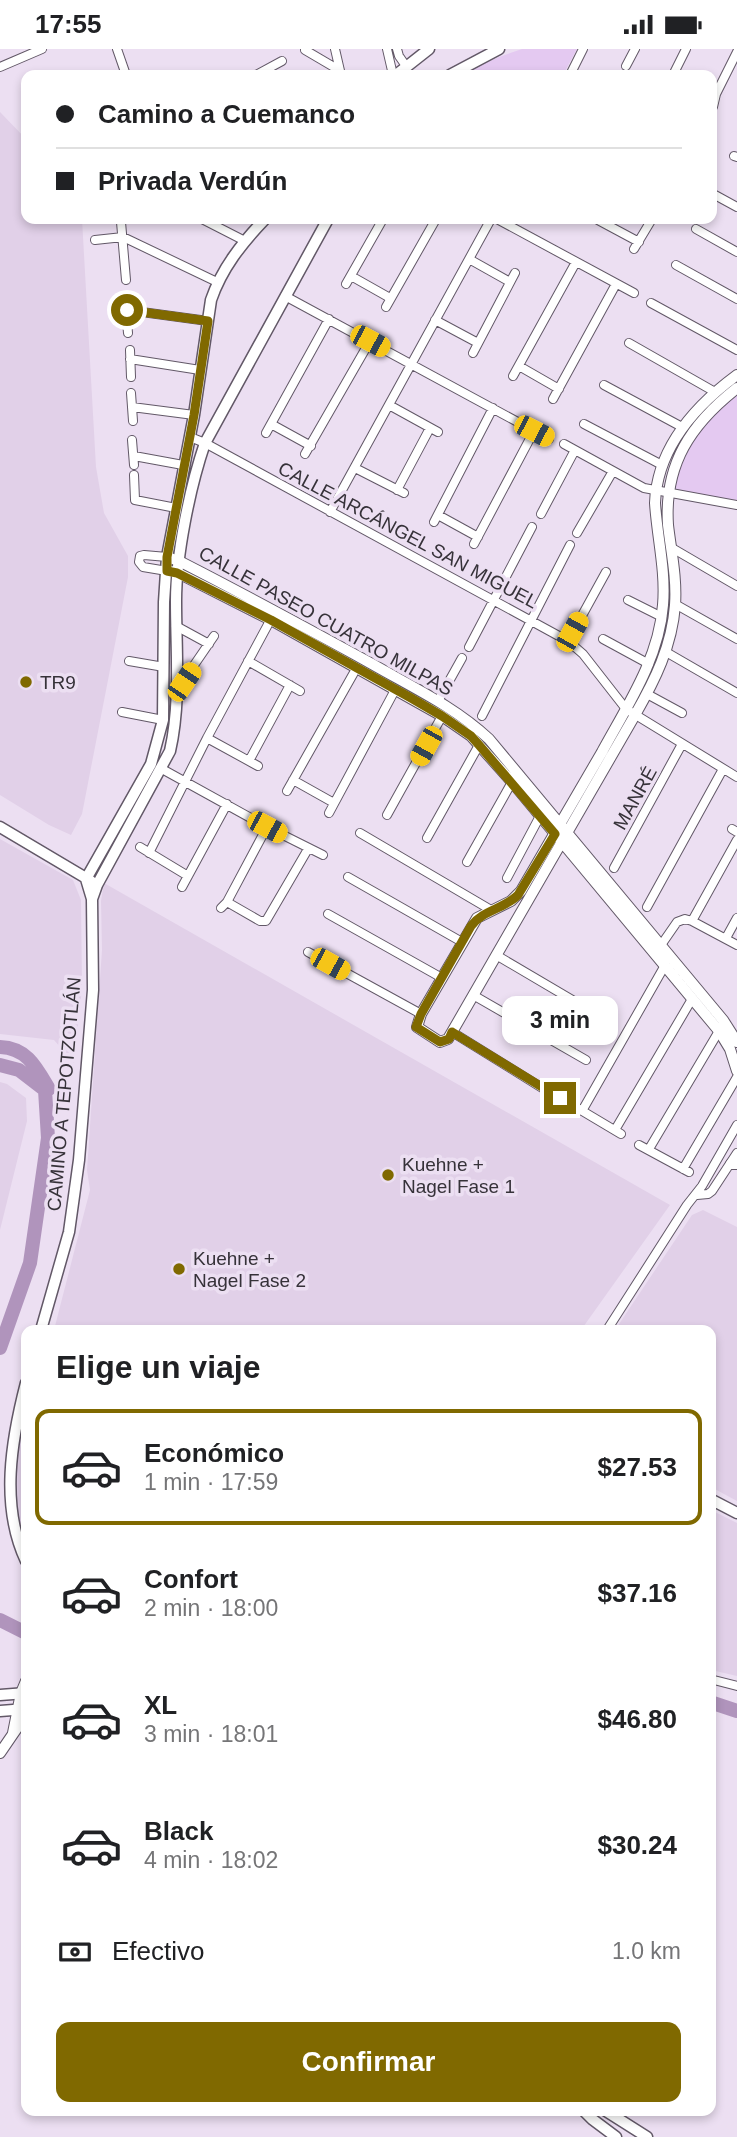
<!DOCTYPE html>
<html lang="es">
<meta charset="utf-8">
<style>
body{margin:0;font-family:Arial,sans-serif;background:#f2f2f2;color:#202124;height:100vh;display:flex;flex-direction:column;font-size:26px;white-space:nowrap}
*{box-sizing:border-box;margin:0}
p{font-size:23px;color:#757577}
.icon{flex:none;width:38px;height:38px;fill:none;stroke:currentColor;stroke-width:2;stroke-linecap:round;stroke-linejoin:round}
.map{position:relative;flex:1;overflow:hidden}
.side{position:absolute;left:21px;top:1276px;width:695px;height:791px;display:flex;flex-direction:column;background:#fff;border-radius:14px;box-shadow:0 4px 10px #0003}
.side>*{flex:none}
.banner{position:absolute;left:21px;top:21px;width:696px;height:154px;border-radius:14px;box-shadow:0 4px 10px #0003;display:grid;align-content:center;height:154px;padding:0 35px;background:#fff}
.end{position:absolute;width:32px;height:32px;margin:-16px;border:9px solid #806900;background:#fff;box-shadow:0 0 0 4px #fff}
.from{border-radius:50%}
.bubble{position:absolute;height:49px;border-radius:14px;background:#fff;box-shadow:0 4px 10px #0003;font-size:23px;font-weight:600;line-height:49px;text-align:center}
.car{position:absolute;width:21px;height:42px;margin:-21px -10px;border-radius:9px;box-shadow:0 0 5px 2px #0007;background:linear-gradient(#f5c518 24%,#345 0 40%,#f5c518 0 76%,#345 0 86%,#f5c518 0)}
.banner b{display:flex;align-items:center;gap:24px;height:66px;font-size:26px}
.banner b+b{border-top:2px solid #e0e0e0}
.banner i{width:18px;height:18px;background:#202124}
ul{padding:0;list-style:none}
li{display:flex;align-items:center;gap:21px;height:116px;margin:0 14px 10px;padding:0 21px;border:4px solid transparent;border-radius:14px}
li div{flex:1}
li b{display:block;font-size:26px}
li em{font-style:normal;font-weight:600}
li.current{border-color:#806900}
li>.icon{width:63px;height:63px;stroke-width:1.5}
h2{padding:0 35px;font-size:32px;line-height:84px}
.pay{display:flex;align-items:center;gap:18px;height:77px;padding:0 35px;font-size:26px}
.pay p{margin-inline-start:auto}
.primary-button{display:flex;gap:14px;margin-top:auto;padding:14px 35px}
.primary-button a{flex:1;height:80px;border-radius:14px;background:#806900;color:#fff;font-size:28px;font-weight:600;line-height:80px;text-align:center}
.status{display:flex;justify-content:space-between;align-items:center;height:49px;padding:0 35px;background:#fff;direction:ltr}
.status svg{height:19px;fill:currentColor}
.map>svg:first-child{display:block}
.built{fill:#e1d0e8}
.green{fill:#e4c9f1}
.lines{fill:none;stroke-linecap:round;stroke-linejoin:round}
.river{stroke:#b094bc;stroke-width:14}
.minor-casing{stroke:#625867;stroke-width:10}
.tertiary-casing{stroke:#625867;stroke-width:12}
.secondary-casing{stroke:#625867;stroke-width:13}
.minor{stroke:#fff;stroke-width:8}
.tertiary{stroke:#fff;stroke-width:10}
.secondary{stroke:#fff;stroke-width:10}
.route{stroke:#806900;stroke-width:9}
.poi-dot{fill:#806900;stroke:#ecdff2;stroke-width:2.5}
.labels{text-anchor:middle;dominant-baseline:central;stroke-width:7;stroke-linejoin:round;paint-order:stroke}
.street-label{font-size:19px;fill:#363239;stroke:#ecdff2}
.poi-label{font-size:19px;fill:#363239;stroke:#ecdff2;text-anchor:start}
</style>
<div class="status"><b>17:55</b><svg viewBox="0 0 49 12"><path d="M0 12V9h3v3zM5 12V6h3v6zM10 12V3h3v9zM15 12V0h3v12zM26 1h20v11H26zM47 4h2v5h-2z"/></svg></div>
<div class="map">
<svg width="737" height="2088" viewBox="0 0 737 2088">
<rect width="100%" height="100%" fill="#ecdff2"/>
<path class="built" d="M0,63L26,90V170H82L96,418L104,464L128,507V528L82,765L71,786L49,776L0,746Z
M0,790L73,831L81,851L82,939L74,1014L54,991L0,985Z
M104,834L670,1156L581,1281H54L90,1141L87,1121L102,901L101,852Z
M0,1033L7,1035L26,1049L27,1072L0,1181Z
M703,1161L737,1178V1452L711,1438L710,1281H615L692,1166Z
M26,1366V1489L13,1457V1419Z
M711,1461L737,1474V1627L711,1621Z"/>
<path class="green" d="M522,0H577L563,26H459L499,8Z
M737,340V456L668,444L706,365Z"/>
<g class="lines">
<path class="river" d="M0,998C27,999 36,1018 49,1040
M0,1016L19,1021L45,1041L48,1089L30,1214L0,1299
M0,1571L26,1584
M710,1653L737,1662"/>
<defs>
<path id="minor" d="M117,0L125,23L123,26
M335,0L341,26
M387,0L393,26
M397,0L399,7L406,17
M305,1L339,21
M626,17L635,0
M0,18L42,0
M256,26L282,12
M570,26L583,0
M673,26L686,0
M713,58L716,45L737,3
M734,107L737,108
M715,146L737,158
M202,170L245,192
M497,170L634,244
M598,171L639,193
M121,173L126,231
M696,180L737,203
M95,191L123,188L217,233
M634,200L652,170
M469,210L510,233
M676,216L737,250
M351,227L390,249
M346,235L383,170
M285,247L549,390
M125,250L128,284
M651,254L737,301
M386,258L436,170
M127,261L208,272
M435,271L478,294
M629,294L715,343
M130,301L131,328
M473,304L515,224
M130,310L200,321
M519,317L559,340
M513,327L576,213
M604,336L682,378
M131,344L133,372
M553,350L616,235
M389,356L438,383
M132,358L194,366
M271,375L311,397
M584,375L662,416
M266,384L329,270
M190,388L205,394L568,592L583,605L626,660L737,728
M132,391L134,416
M564,395L644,439L737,456
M305,405L370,292
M134,407L183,416
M355,419L404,444
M134,426L135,451L176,459
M397,441L430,379
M330,463L491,170
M541,465L575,401
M438,466L478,488
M434,473L493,359
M577,484L613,422
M474,495L534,382
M672,499L737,537
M167,522L143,518L139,513L140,507L144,506L167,508
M628,551L662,568
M675,555L737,590
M176,577L209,595
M603,590L649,615
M568,592L606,523
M469,598L532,478
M666,603L737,644
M129,612L164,618
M248,612L300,642
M177,641L214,587
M647,645L682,664
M438,652L462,609
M122,663L163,671
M482,667L570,496
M207,689L258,717
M249,712L290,636
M162,720L267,778L323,806
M293,731L334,754
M287,742L356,620
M329,764L395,641
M387,766L442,667
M732,780L737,783
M360,784L491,861
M427,789L479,696
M140,798L188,827
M149,804L207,689L272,568
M467,813L512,733
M614,819L682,695
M348,828L462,893
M507,829L540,767
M182,838L227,755
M227,853L260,872H266L308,800
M647,858L723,720
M221,859L227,853L267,778
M328,865L442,929
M692,872L737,791
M726,889L737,869
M659,899L677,873L685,870L692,872L737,896
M308,903L421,965
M496,906L608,972
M473,946L586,1011
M452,983L560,1050
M574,1057L621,1085
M582,1062L664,918
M615,1081L692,950
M639,1096L689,1123
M649,1100L719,982
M683,1120L737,1028
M697,1146L708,1145L712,1142L737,1104
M607,1281L687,1156L702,1137L737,1076
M710,1630L737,1637"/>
<path id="tertiary" d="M737,326C695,357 657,399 655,454C657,487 666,522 663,556C659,610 627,657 602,703C575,750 548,796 521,842L511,852L477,869L421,965L417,978L440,993L448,990L635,666C655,631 672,597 675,556C677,529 671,502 668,476C664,415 691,375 737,339
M167,508L179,512C244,545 308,580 372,615C412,638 455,658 489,690L723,971L737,993
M171,522L178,524L271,571L442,667L471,687L512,733L719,982L730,1000L737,1022
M731,1115H737
M13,1684L21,1644L26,1632
M0,1704L26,1666"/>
<path id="secondary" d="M396,26L429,0
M450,26L499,0
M0,778L91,832
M92,850L97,836L170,702C181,654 176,602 176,552C176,506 190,438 205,394L328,170
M41,1281L69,1183L79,1111L93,941L92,850L86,830L151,715L163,671L164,553L167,508L194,366L211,251C222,219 242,194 265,170
M26,1334C11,1392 0,1457 26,1512
M710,1450L737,1464
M0,1646L26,1644
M0,1662L26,1660
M584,2062L592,2070L616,2088
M606,2062L647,2088"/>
</defs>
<use href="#minor" class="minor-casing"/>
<use href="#tertiary" class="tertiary-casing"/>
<use href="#secondary" class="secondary-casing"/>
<use href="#minor" class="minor"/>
<use href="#tertiary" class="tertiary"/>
<use href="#secondary" class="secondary"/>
</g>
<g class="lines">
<path class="route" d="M127,261L208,272L194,366L167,508V522L177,524L271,571L411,649L442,667L471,687L479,696L555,785L518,846C504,860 483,861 471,877L421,965L416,978L440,993L449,990L452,983L560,1049"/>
</g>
<g class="poi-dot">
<circle cx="26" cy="633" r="7"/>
<circle cx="388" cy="1126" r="7"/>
<circle cx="179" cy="1220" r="7"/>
</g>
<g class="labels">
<g class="street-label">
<text transform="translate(408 486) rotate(28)">CALLE ARCÁNGEL SAN MIGUEL</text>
<text transform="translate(326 572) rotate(29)">CALLE PASEO CUATRO MILPAS</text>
<text transform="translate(635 749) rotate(-61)">MANRÉ</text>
<text transform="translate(64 1045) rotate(-85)">CAMINO A TEPOTZOTLÁN</text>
</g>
<g class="poi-label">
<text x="40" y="633">TR9</text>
<text x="402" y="1115">Kuehne +<tspan x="402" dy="22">Nagel Fase 1</tspan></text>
<text x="193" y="1209">Kuehne +<tspan x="193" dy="22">Nagel Fase 2</tspan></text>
</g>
</g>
</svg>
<i class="end from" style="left:127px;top:261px"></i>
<i class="end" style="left:560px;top:1049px"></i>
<div class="bubble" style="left:502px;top:947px;width:116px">3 min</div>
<i class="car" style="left:370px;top:292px;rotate:118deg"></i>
<i class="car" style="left:534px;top:382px;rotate:117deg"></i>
<i class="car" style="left:572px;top:583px;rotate:29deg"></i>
<i class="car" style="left:184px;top:633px;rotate:34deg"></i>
<i class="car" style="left:426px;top:697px;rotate:209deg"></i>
<i class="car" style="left:267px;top:778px;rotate:118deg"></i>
<i class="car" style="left:330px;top:915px;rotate:119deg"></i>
<div class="banner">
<b><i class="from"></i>Camino a Cuemanco</b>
<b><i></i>Privada Verdún</b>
</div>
<section class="side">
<h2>Elige un viaje</h2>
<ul>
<li class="current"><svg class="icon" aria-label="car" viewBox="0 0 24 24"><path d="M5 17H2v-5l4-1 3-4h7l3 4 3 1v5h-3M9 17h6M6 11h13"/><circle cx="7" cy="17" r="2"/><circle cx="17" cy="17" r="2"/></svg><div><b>Económico</b><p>1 min · 17:59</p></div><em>$27.53</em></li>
<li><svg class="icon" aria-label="car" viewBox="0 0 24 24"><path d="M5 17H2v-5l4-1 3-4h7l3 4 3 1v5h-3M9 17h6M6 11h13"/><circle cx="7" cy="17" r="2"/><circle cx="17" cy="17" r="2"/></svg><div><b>Confort</b><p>2 min · 18:00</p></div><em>$37.16</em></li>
<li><svg class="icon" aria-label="car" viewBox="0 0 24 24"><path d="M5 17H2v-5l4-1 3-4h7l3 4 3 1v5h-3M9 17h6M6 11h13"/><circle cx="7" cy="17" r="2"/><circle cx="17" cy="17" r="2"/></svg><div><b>XL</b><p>3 min · 18:01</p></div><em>$46.80</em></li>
<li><svg class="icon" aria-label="car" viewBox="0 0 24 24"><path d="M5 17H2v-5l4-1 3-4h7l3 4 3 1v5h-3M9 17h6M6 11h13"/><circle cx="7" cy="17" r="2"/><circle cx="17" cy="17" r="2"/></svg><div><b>Black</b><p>4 min · 18:02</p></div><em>$30.24</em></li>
</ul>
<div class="pay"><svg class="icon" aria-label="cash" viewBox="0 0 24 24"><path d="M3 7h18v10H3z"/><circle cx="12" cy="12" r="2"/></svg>Efectivo<p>1.0 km</p></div>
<div class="primary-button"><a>Confirmar</a></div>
</section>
</div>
